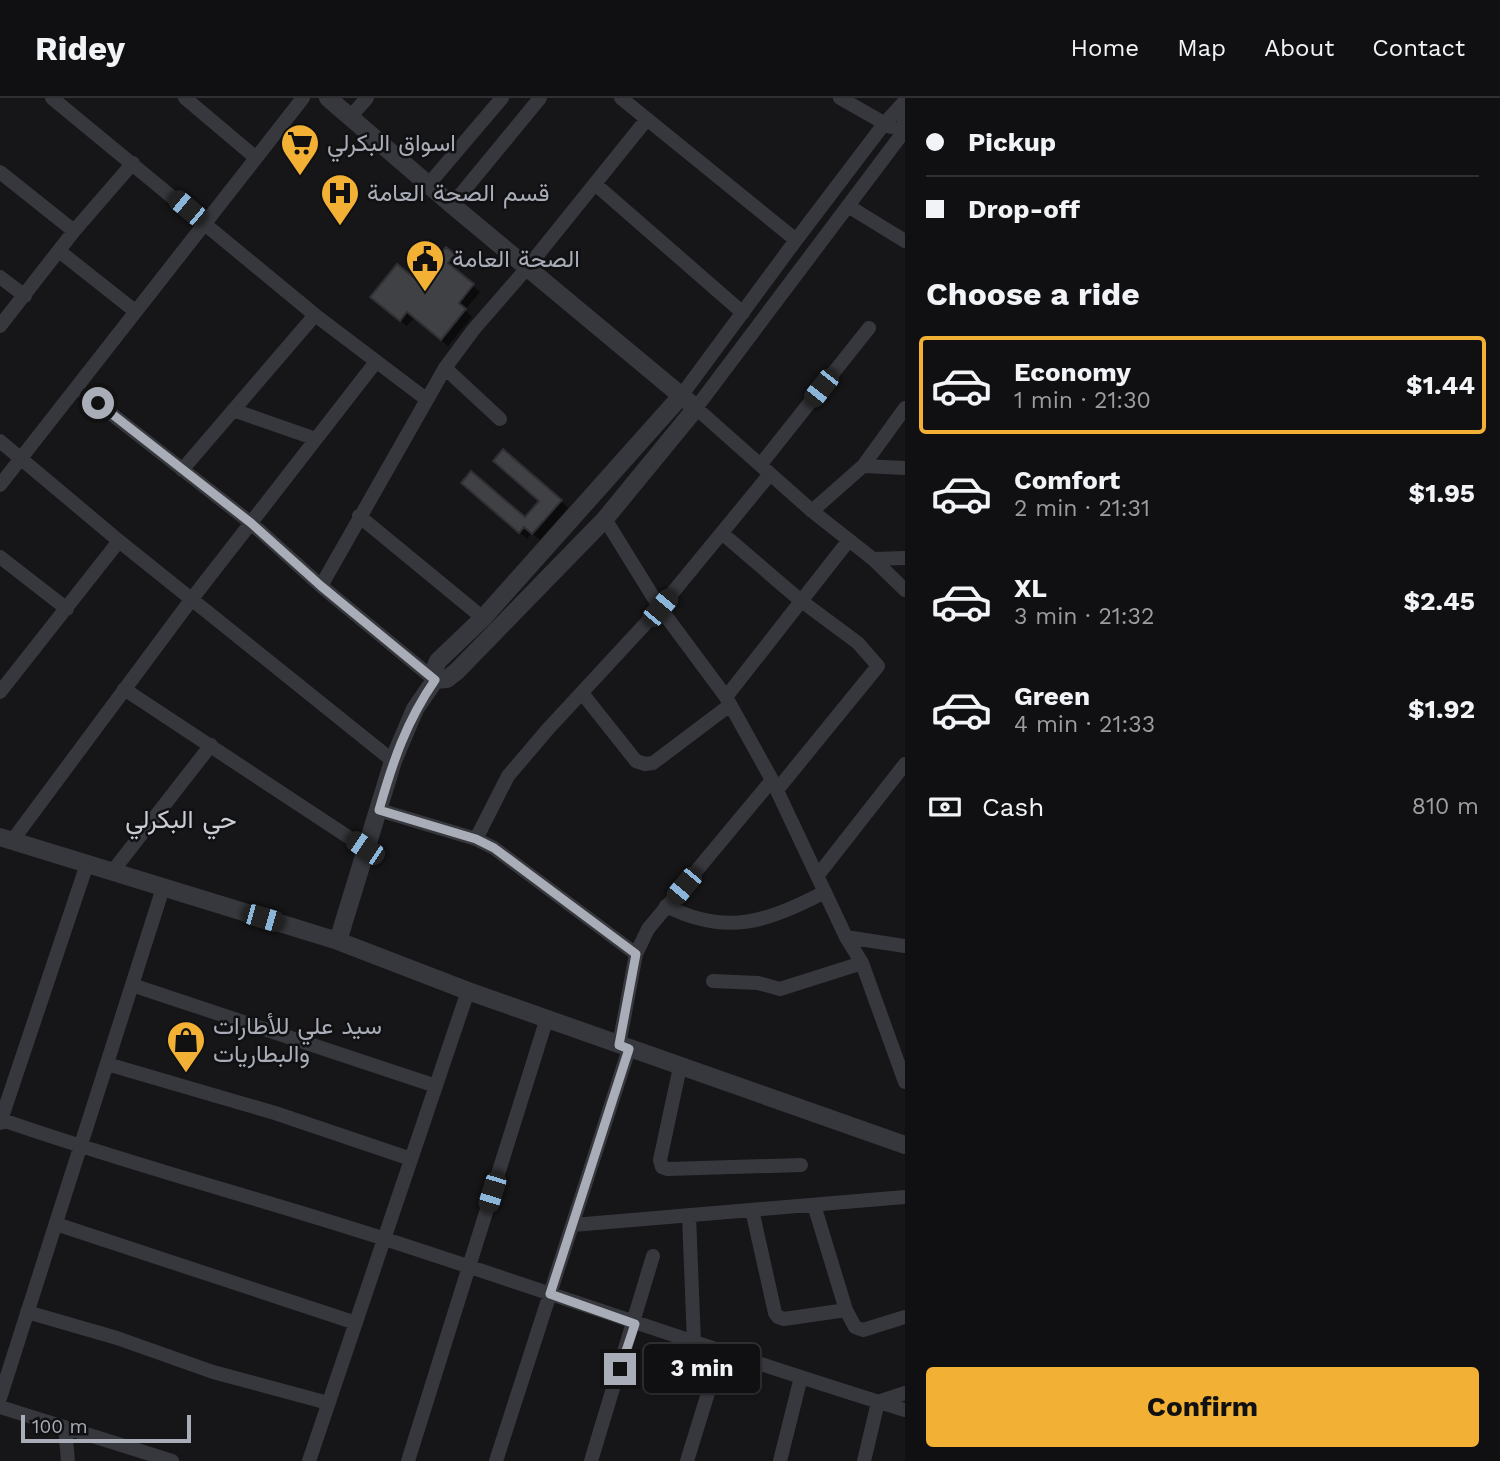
<!DOCTYPE html>
<meta charset="utf-8">
<style>
body{margin:0;font-family:"Work Sans",Vazirmatn,sans-serif;background:#1e1e20;color:#f1f3f6;height:100vh;display:flex;flex-direction:column;font-size:26px;white-space:nowrap}
*{box-sizing:border-box;margin:0}
p{font-size:23px;color:#9c9d9f}
.icon{flex:none;width:38px;height:38px;fill:none;stroke:currentColor;stroke-width:2;stroke-linecap:round;stroke-linejoin:round}
.map{position:relative;flex:1;overflow:hidden}
.panel{display:flex;flex-direction:column;background:#101012;width:595px}
.panel>*{flex:none}
.top-card{display:grid;align-content:center;height:154px;padding:0 21px;background:#101012}
.scale{position:absolute;left:21px;bottom:18px;width:170px;box-sizing:border-box;padding-left:7px;border:4px solid #a8adb8;border-top:0;font-size:19px;line-height:24px;white-space:nowrap;color:#a8adb8;-webkit-text-stroke:5px #111113;paint-order:stroke}
.end{position:absolute;width:32px;height:32px;margin:-16px;border:9px solid #a8adb8;background:#111;box-shadow:0 0 0 4px #111}
.from{border-radius:50%}
.bubble{position:absolute;height:49px;border-radius:7px;background:#101012;box-shadow:0 2px 5px #0004,0 0 0 2px #303032;font-size:23px;font-weight:700;line-height:49px;text-align:center}
.car{position:absolute;width:21px;height:42px;margin:-21px -10px;border-radius:9px;box-shadow:0 0 5px 2px #0007;background:linear-gradient(#222 24%,#8ab4d8 0 40%,#222 0 76%,#8ab4d8 0 86%,#222 0)}
.top-card b{display:flex;align-items:center;gap:24px;height:66px;font-size:26px}
.top-card b+b{border-top:2px solid #303032}
.top-card i{width:18px;height:18px;background:#f1f3f6}
ul{padding:0;list-style:none}
li{display:flex;align-items:center;gap:21px;height:98px;margin:0 14px 10px;padding:0 7px;border:4px solid transparent;border-radius:7px}
li div{flex:1}
li b{display:block;font-size:26px}
li em{font-style:normal;font-weight:700}
li.active{border-color:#f2b134}
li>.icon{width:63px;height:63px;stroke-width:1.5}
h2{padding:0 21px;font-size:32px;line-height:84px}
.pay{display:flex;align-items:center;gap:18px;height:77px;padding:0 21px;font-size:26px}
.pay p{margin-inline-start:auto}
.button{display:flex;gap:14px;margin-top:auto;padding:14px 21px}
.button a{flex:1;height:80px;border-radius:7px;background:#f2b134;color:#111;font-size:28px;font-weight:700;line-height:80px;text-align:center}
header{display:flex;align-items:center;gap:42px;box-sizing:border-box;height:98px;padding:0 35px;background:#101012;border-bottom:2px solid #303032}
header strong{font-size:33px}
nav{display:flex;gap:38px;margin-inline-start:auto;font-size:24px}
main{display:flex;flex:1;min-height:0}
.map>svg:first-child{display:block}
.shadow{fill:#0007}
.building{fill:#404145;stroke:#303034;stroke-width:2}
.lines{fill:none;stroke-linecap:round;stroke-linejoin:round}
.minor{stroke:#37383d;stroke-width:14}
.tertiary{stroke:#37383d;stroke-width:18}
.route{stroke:#a8adb8;stroke-width:9}
.labels{text-anchor:middle;dominant-baseline:central;stroke-width:5;stroke-linejoin:round;paint-order:stroke}
.poi-label{font-size:24px;fill:#a8adb8;stroke:#111113;text-anchor:start}
.neighbourhood-label{font-size:26px;fill:#c9ccd4;stroke:#111113}
</style>
<header>
<strong>Ridey</strong>
<nav><a>Home</a><a>Map</a><a>About</a><a>Contact</a></nav>
</header>
<main>
<div class="map">
<svg width="905" height="1363" viewBox="0 0 905 1363">
<rect width="100%" height="100%" fill="#161618"/>
<path class="shadow" d="M454,157L460,164L454,172L480,194L465,212L472,219L448,248L414,220L407,228L380,206L418,185Z
M470,391L526,422L541,403H561L568,410L540,442L532,435L527,441Z"/>
<path class="building" d="M446,149L455,156L448,165L474,186L459,205L466,211L441,242L407,214L400,223L370,199L397,166L418,183Z
M503,351L562,402L532,436L524,429L519,435L461,385L471,373L525,419L539,403L493,363Z"/>
<g class="lines">
<path class="minor" d="M52,0L315,217L426,301
M185,0L256,60
M621,0L796,142
M840,0L891,29
M905,14L902,36L696,310L812,413L873,461L905,492
M350,19L367,0
M0,74L74,133
M595,86L743,215
M428,87L502,0
M452,107L540,0
M848,108L905,143
M59,153L135,213
M0,179L25,198
M0,228L74,133L133,65
M445,270L500,321
M77,289L251,425L321,488L435,582
M681,298L796,142L884,26L905,3
M233,312L316,341
M0,343L119,443L393,663
M761,366L869,230
M863,368L905,370
M182,372L315,217
M0,387L303,0
M812,413L863,368L905,310
M359,418L483,520
M605,421L660,510L726,599L772,682L846,839L862,865L905,984
M723,436L800,502L858,545L878,568L777,692
M0,459L67,511
M873,461L905,460
M321,488L445,270L474,231L527,170L647,21
M124,591L365,750
M0,594L119,443
M582,595L636,663L645,666L653,665L730,607
M726,599L849,442
M379,712L476,741L494,750L636,856
M476,741L508,678L548,631L660,510L770,376
M12,743L191,502L375,265
M112,774L211,647
M818,777L905,666
M666,808C728,839 768,823 825,794
M846,839L905,848
M713,883L758,885L780,891L862,865
M132,887L436,988
M619,947L636,856L648,831L772,682
M107,966L275,1015L411,1061
M680,969L660,1062L662,1069L668,1071L801,1067
M0,1021C128,1066 259,1100 388,1142C561,1198 732,1259 905,1312
M0,1025L87,766
M814,1107L846,1212L855,1229L863,1232L905,1219
M752,1112L775,1215L778,1219L784,1221L846,1212
M689,1117L694,1245
M56,1126L356,1225
M573,1127L905,1099
M27,1214L117,1240L213,1274L328,1305
M0,1300L163,790
M0,1309L172,1363
M65,1329L68,1363
M309,1363L468,893
M408,1363L547,920
M496,1363L629,951
M591,1363L653,1158
M687,1363L721,1253
M780,1363L801,1279
M864,1363L878,1304L905,1295"/>
<path class="tertiary" d="M328,0L452,107L696,310L605,421L457,573L447,581L435,582
M0,739L338,843L468,893L905,1047
M338,843L393,663L415,611L435,582V570L438,563L483,520L681,298"/>
</g>
<g class="lines">
<path class="route" d="M98,305L251,425L321,488L435,582C406,624 393,663 379,712L476,741L494,750L636,856L619,947L629,951L550,1196L635,1226L620,1271"/>
</g>
<defs>
<symbol id="supermarket-pin" viewBox="-11 -11 22 30"><path d="M0 17L-7.5 6A9.5 9.5 0 1 1 7.5 6Z" fill="#f2b134" stroke="#111113"/><path d="M-6-5.5h2.5l.6 2H6L4.5 2H-2.5L-4.4-4H-6ZM-1.5 3.2a1.3 1.3 0 1 0 .1 0ZM3 3.2a1.3 1.3 0 1 0 .1 0Z" fill="#111"/></symbol>
<symbol id="hospital-pin" viewBox="-11 -11 22 30"><path d="M0 17L-7.5 6A9.5 9.5 0 1 1 7.5 6Z" fill="#f2b134" stroke="#111113"/><path d="M-5-5h3v3.5h4V-5h3V5h-3V1.5h-4V5h-3Z" fill="#111"/></symbol>
<symbol id="civic-pin" viewBox="-11 -11 22 30"><path d="M0 17L-7.5 6A9.5 9.5 0 1 1 7.5 6Z" fill="#f2b134" stroke="#111113"/><path d="M-.6-6.5H3V-4.5H.6V-3L4-1V1h2V6H-6V1h2V-1L-.6-3ZM-1.2 2.5V6h2.4V2.5Z" fill="#111"/></symbol>
<symbol id="shop-pin" viewBox="-11 -11 22 30"><path d="M0 17L-7.5 6A9.5 9.5 0 1 1 7.5 6Z" fill="#f2b134" stroke="#111113"/><path d="M-5-2.5h2.3a2.7 3.5 0 0 1 5.4 0H5L5.5 6h-11ZM-1.5-2.5h3a1.5 2.3 0 0 0-3 0Z" fill="#111"/></symbol>
</defs>
<g fill-rule="evenodd">
<use href="#supermarket-pin" x="278" y="23" width="44" height="60"/>
<use href="#hospital-pin" x="318" y="73" width="44" height="60"/>
<use href="#civic-pin" x="403" y="139" width="44" height="60"/>
<use href="#shop-pin" x="164" y="920" width="44" height="60"/>
</g>
<g class="labels">
<g class="poi-label">
<text x="327" y="45">اسواق البكرلي</text>
<text x="367" y="95">قسم الصحة العامة</text>
<text x="452" y="161">الصحة العامة</text>
<text x="213" y="928">سيد علي للأطارات<tspan x="213" dy="28">والبطاريات</tspan></text>
</g>
<g class="neighbourhood-label">
<text x="181" y="721">حي البكرلي</text>
</g>
</g>
</svg>
<div class="scale">100 m</div>
<i class="end from" style="left:98px;top:305px"></i>
<i class="end" style="left:620px;top:1271px"></i>
<div class="bubble" style="left:644px;top:1246px;width:116px">3 min</div>
<i class="car" style="left:187px;top:110px;rotate:310deg"></i>
<i class="car" style="left:821px;top:290px;rotate:218deg"></i>
<i class="car" style="left:660px;top:510px;rotate:40deg"></i>
<i class="car" style="left:365px;top:750px;rotate:304deg"></i>
<i class="car" style="left:684px;top:788px;rotate:220deg"></i>
<i class="car" style="left:263px;top:820px;rotate:106deg"></i>
<i class="car" style="left:492px;top:1094px;rotate:197deg"></i>
</div>
<section class="panel">
<div class="top-card">
<b><i class="from"></i>Pickup</b>
<b><i></i>Drop-off</b>
</div>
<h2>Choose a ride</h2>
<ul>
<li class="active"><svg class="icon" aria-label="car" viewBox="0 0 24 24"><path d="M5 17H2v-5l4-1 3-4h7l3 4 3 1v5h-3M9 17h6M6 11h13"/><circle cx="7" cy="17" r="2"/><circle cx="17" cy="17" r="2"/></svg><div><b>Economy</b><p>1 min · 21:30</p></div><em>$1.44</em></li>
<li><svg class="icon" aria-label="car" viewBox="0 0 24 24"><path d="M5 17H2v-5l4-1 3-4h7l3 4 3 1v5h-3M9 17h6M6 11h13"/><circle cx="7" cy="17" r="2"/><circle cx="17" cy="17" r="2"/></svg><div><b>Comfort</b><p>2 min · 21:31</p></div><em>$1.95</em></li>
<li><svg class="icon" aria-label="car" viewBox="0 0 24 24"><path d="M5 17H2v-5l4-1 3-4h7l3 4 3 1v5h-3M9 17h6M6 11h13"/><circle cx="7" cy="17" r="2"/><circle cx="17" cy="17" r="2"/></svg><div><b>XL</b><p>3 min · 21:32</p></div><em>$2.45</em></li>
<li><svg class="icon" aria-label="car" viewBox="0 0 24 24"><path d="M5 17H2v-5l4-1 3-4h7l3 4 3 1v5h-3M9 17h6M6 11h13"/><circle cx="7" cy="17" r="2"/><circle cx="17" cy="17" r="2"/></svg><div><b>Green</b><p>4 min · 21:33</p></div><em>$1.92</em></li>
</ul>
<div class="pay"><svg class="icon" aria-label="cash" viewBox="0 0 24 24"><path d="M3 7h18v10H3z"/><circle cx="12" cy="12" r="2"/></svg>Cash<p>810 m</p></div>
<div class="button"><a>Confirm</a></div>
</section>
</main>
